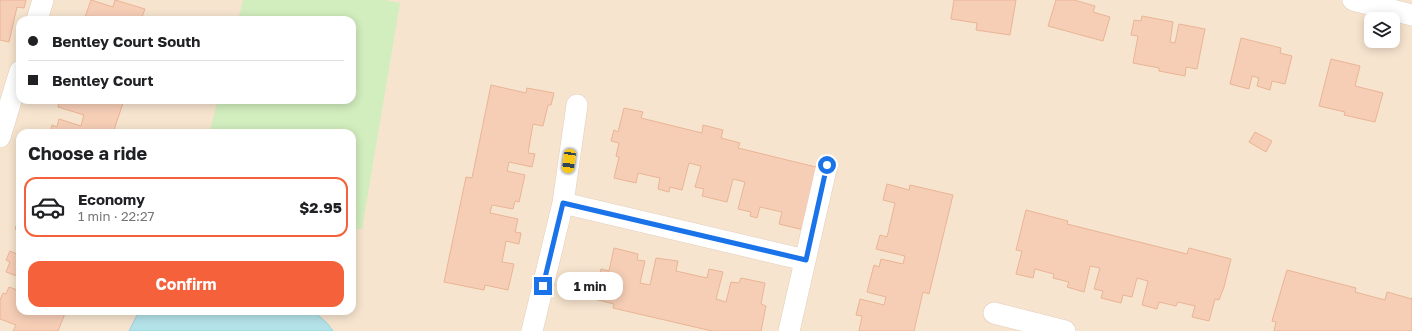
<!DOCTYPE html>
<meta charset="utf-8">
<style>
body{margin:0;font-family:"Golos Text",sans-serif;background:#f6f6f6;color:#202124;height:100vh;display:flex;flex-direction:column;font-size:15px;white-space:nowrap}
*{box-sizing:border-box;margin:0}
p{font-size:13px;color:#757577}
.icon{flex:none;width:22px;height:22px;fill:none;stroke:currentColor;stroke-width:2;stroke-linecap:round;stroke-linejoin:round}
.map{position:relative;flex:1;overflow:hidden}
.sheet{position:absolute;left:16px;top:129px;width:340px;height:186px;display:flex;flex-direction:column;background:#fff;border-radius:12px;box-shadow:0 2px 10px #0003}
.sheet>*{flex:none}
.hud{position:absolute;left:16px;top:16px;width:340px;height:88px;border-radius:12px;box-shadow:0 2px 10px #0003;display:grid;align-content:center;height:88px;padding:0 12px;background:#fff}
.controls{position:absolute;left:1364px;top:12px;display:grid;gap:8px}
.controls a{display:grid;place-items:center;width:36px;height:36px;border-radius:8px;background:#fff;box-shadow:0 2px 10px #0003;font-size:20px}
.end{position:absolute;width:18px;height:18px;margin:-9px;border:5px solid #1a73e8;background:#fff;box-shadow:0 0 0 2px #fff}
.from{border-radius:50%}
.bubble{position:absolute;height:28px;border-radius:12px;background:#fff;box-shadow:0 2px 10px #0003;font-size:13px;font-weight:700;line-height:28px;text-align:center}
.car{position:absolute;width:12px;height:24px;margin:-12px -6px;border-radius:5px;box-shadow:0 0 3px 1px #0007;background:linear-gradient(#f5c518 24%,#345 0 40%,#f5c518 0 76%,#345 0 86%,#f5c518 0)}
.hud b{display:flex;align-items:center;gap:14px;height:38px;font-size:15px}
.hud b+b{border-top:1px solid #e0e0e0}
.hud i{width:10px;height:10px;background:#202124}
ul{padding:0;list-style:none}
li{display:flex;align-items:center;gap:12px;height:60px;margin:0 8px 6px;padding:0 4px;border:2px solid transparent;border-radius:12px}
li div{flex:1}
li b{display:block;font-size:15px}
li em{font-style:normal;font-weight:700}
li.selected{border-color:#f4613a}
li>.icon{width:36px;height:36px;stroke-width:1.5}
h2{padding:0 12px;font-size:18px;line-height:48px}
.cta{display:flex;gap:8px;margin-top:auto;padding:8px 12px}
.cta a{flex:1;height:46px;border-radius:12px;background:#f4613a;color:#fff;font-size:16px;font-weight:700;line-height:46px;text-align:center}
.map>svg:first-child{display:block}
.residential{fill:#f6e4ce;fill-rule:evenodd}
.green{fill:#d2edbe}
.water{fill:#b4e2e9;stroke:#99d3dc}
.building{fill:#f6ceb6;stroke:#eab495}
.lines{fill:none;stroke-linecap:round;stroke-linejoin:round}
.street-casing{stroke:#e3cebc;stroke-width:22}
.street{stroke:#fff;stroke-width:21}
.route{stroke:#1a73e8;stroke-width:5}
</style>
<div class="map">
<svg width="1412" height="331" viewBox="0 0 1412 331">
<rect width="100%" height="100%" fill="#fef2e1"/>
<path class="residential" d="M0,0H1412V331H0ZM1371,19H1393V41H1371ZM20,20H352V100H20ZM20,133H352V311H20Z"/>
<path class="green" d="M243,0H386L400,3L362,229H352V133H209L218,100H352V20H238Z"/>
<path class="water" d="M139,311H313L327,323L333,331H129Z"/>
<path class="building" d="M0,0H26L24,8L17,7L9,42L0,40Z
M91,0L113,7L115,0L145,9L142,17L154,20H84Z
M954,0H1016L1010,35L976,30L977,23L951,19Z
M1056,0H1074L1095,6L1093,12L1110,17L1103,41L1048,26Z
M1142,16L1173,22L1170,42L1175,43L1179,24L1205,29L1197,69L1186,67L1185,76L1159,71V68L1133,63L1138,36L1131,35L1134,20L1141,21Z
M1241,38L1281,48L1280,53L1292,56L1285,84L1272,81L1270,90L1257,86L1259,78L1252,76L1249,89L1230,84Z
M1331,59L1360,66L1355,86L1383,93L1375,122L1344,115L1345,112L1319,106Z
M491,85L526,93L527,88L554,93L551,105H548L543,126L533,124L528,153L535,154L532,167L509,162L507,171L525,175L519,202L515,201L513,209L492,205L490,213L518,219L515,232L521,233L519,244L506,241L502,262L514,264L508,290L485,285L484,290L444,282L466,177L472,178Z
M60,100H124L113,133H50L52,125L57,127L59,119L81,126L84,115L58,107Z
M624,108L643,112L641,118L702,133L703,125L723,130L721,138L740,143L738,148L824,169L804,230L779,224L782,212L760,207L757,218L750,216L751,212L738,209L745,182L733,179L727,202L702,196L704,189L695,187L701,166L689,163L682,190L670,187L669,192L658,189L660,178L638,173L636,183L614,178L619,157L616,156L619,143L611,141L614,130L618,132Z
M1255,132L1272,141L1266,152L1249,142Z
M887,184L909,190L910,185L953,195L929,294L923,292L914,331H859L862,316L856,315L860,299L884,305L886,297L867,292L874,265L879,267L881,259L903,264L905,256L876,249L880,235L887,237L895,203L883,200Z
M1026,210L1068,221L1067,224L1187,254L1189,248L1231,259L1224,287L1219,300L1215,299L1209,321L1192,317L1195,306L1178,302L1176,306L1159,302L1157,309L1142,305L1148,281L1137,278L1132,297L1123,295L1121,303L1101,298L1103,291L1094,289L1100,268L1090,266L1084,292L1067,287L1069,282L1053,278L1054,274L1035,269L1033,278L1016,274L1022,251L1016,250Z
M20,215V231L15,229Z
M614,248L638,254L637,260L645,261L640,283L650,285L656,258L678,261L676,271L707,278L709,269L723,272L716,299L726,302L731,282L739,283L741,278L765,283L761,304L766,306L761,331H712L613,308L614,304L594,299L601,269L609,271Z
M10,251L19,255L20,253V277L6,272L10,262L6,260Z
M1287,270L1356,288L1355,292L1385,300L1387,292L1412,299V331H1274L1276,322L1272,321Z
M9,287L20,291V311H66L58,331H13L16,325L0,319V300L3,293L6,294Z"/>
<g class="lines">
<defs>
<path id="street" d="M1353,0L1412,15
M37,20L43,0
M0,137L20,71
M563,203L805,260
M994,313L1065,331
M532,331L563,203L577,105
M789,331L827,165"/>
</defs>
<use href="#street" class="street-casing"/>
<use href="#street" class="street"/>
</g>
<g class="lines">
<path class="route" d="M543,286L563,203L806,260L827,165"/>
</g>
</svg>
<div class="controls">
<a><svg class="icon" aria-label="layers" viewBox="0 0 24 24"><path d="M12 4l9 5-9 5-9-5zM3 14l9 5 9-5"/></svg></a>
</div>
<i class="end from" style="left:827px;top:165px"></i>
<i class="end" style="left:543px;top:286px"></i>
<div class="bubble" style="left:557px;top:272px;width:66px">1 min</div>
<i class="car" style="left:569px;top:161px;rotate:188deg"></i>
<div class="hud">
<b><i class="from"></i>Bentley Court South</b>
<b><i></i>Bentley Court</b>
</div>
<section class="sheet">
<h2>Choose a ride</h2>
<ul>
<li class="selected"><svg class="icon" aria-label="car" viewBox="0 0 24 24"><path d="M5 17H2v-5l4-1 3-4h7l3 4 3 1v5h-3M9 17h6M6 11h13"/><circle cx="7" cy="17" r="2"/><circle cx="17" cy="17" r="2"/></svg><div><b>Economy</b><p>1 min · 22:27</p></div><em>$2.95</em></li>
</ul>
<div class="cta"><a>Confirm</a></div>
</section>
</div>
